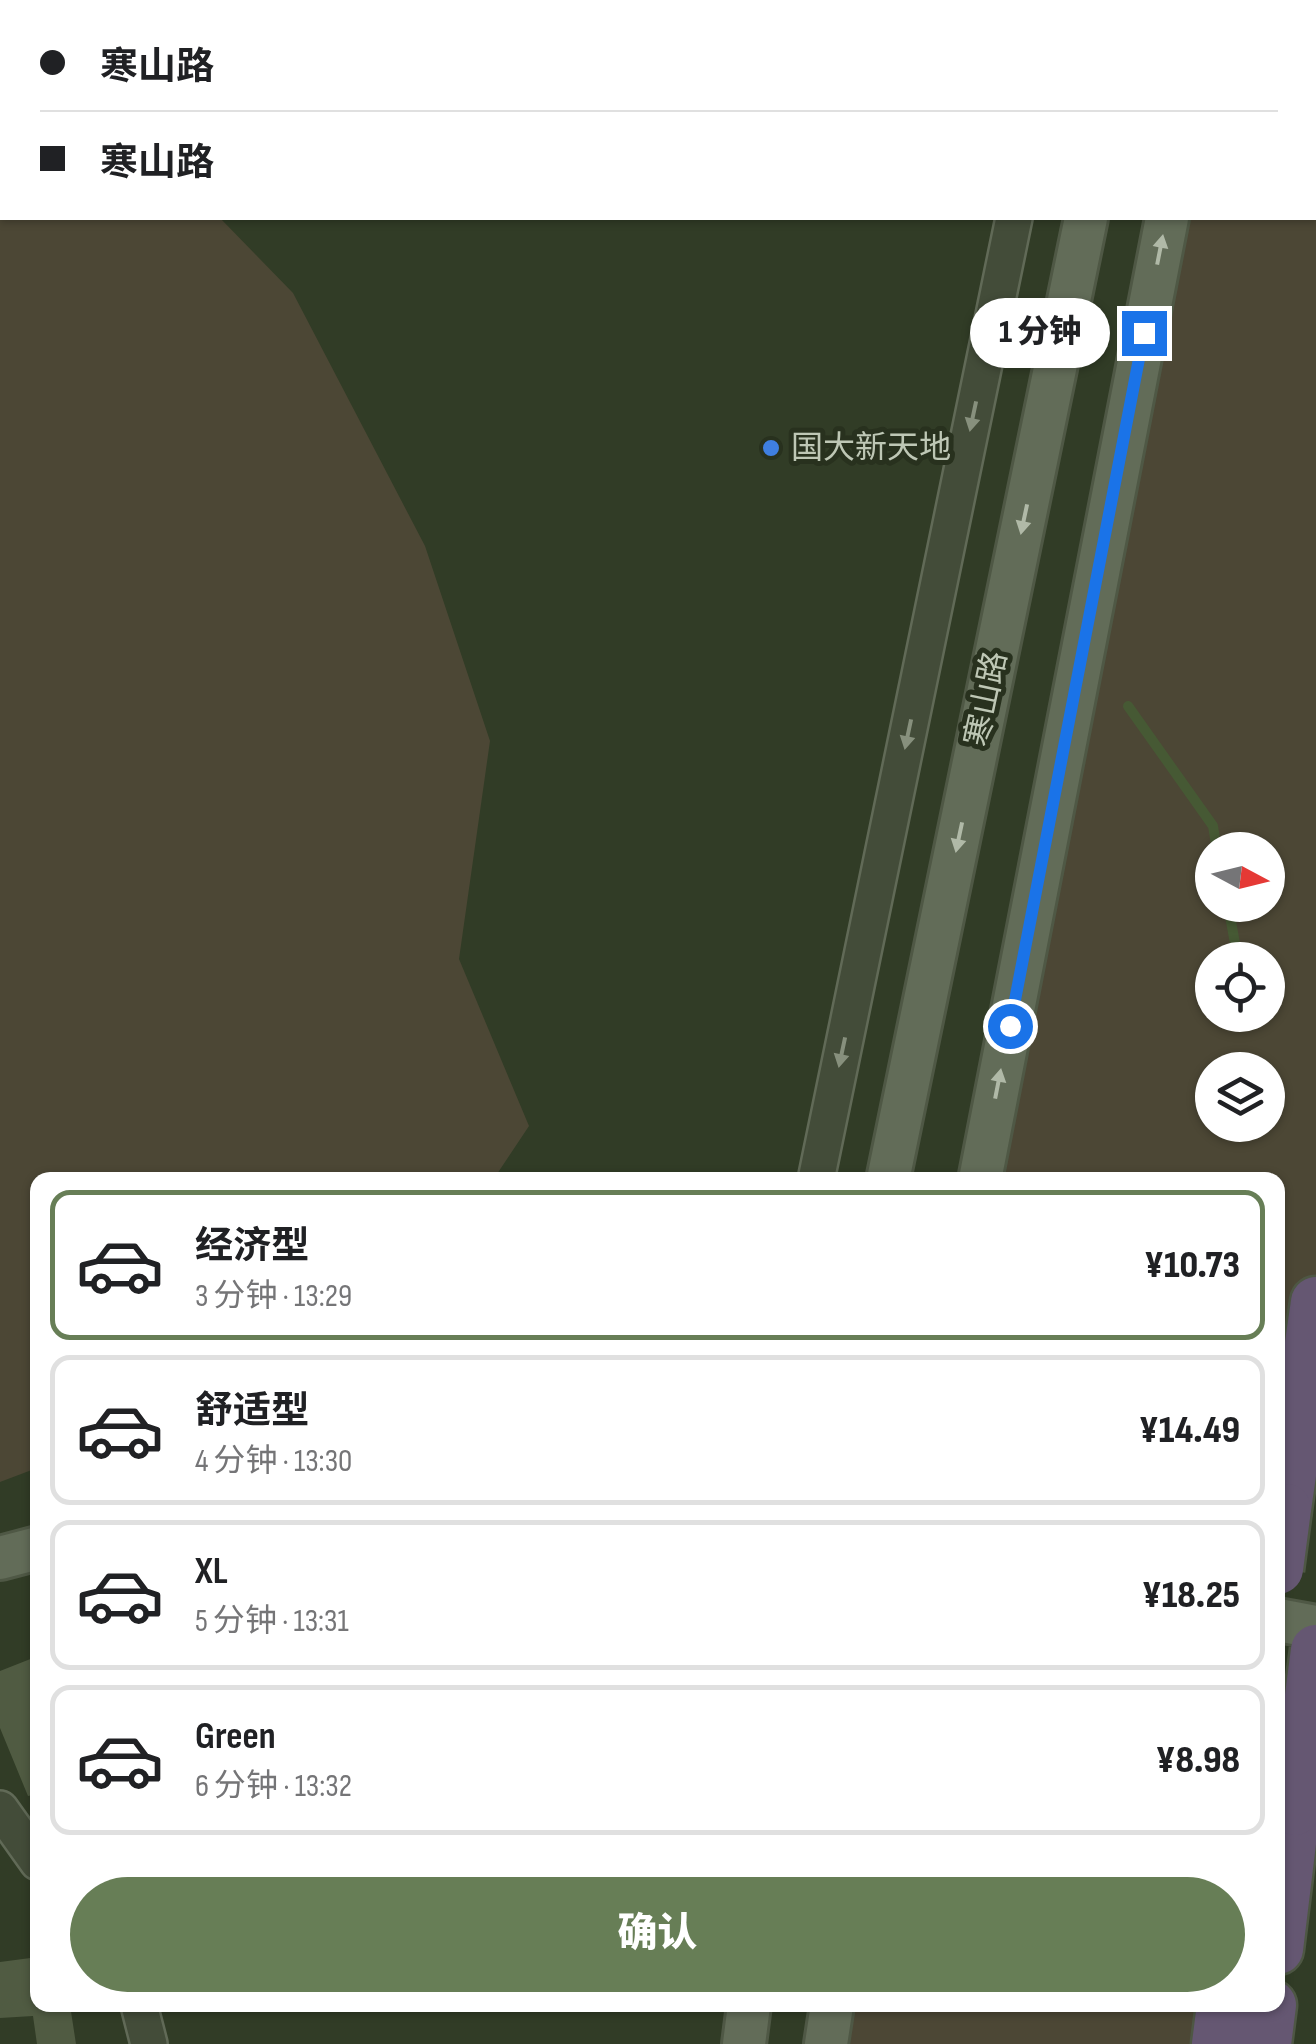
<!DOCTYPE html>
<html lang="zh">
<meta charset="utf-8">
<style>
body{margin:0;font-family:"Sofia Sans Condensed","Noto Sans SC",sans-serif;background:#f2f2f2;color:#202124;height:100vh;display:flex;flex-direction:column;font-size:38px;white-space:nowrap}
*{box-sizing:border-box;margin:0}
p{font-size:32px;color:#757577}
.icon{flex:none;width:55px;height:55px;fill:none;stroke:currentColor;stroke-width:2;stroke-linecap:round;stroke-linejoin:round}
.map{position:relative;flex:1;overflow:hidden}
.drawer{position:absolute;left:30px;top:1172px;width:1255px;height:840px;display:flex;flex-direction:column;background:#fff;border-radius:20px;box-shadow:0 2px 8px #0004}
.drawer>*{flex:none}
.top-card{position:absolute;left:0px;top:0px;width:1318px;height:220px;box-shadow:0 2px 8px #0004;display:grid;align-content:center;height:220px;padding:0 40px;background:#fff}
.needle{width:65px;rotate:97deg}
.tools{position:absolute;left:1195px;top:832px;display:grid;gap:20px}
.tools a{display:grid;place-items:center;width:90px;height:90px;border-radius:50%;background:#fff;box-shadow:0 2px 8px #0004;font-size:50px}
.end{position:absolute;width:45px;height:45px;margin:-22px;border:12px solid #1a73e8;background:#fff;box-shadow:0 0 0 5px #fff}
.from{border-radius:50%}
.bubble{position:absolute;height:70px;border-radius:35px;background:#fff;box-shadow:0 2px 8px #0004;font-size:32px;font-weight:800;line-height:70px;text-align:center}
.top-card b{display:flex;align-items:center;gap:35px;height:95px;font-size:38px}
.top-card b+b{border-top:2px solid #e0e0e0}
.top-card i{width:25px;height:25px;background:#202124}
ul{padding:18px 0 0;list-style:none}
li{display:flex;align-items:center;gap:30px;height:150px;margin:0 20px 15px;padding:0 20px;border:5px solid #e0e0e0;border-radius:20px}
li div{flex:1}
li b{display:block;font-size:38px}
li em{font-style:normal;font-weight:800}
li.active{border-color:#677e56}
li>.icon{width:90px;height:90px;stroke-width:1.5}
.cta{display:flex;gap:20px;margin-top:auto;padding:20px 40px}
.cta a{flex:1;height:115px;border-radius:60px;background:#677e56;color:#fff;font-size:40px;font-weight:800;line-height:115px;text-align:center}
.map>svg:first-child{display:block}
.green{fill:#4c4735;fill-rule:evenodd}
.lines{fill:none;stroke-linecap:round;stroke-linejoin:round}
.stream{stroke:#465934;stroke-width:10}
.building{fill:#505b42}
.minor-casing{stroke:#616a57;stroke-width:40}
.major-casing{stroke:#4f5845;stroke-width:48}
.highway-casing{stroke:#4e5744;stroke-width:55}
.minor{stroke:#434c39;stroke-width:35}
.major{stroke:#626c58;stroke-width:42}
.highway{stroke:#655772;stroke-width:50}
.highway-bridge-casing{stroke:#4e5744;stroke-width:55;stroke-linecap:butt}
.highway-bridge{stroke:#655772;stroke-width:50}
.oneway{fill:#b0b9a7}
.oneway2{fill:#87907d}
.route{stroke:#1a73e8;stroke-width:12}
.shop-dot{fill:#3f7fe0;stroke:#28311e;stroke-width:4}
.labels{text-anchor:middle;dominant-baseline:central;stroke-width:10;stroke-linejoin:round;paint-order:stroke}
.poi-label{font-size:32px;fill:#bec7b5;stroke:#28311e;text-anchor:start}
.street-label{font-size:32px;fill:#bec7b5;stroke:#28311e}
</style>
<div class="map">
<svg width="1316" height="2044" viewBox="0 0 1316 2044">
<rect width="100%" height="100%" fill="#313c26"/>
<path class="green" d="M0,0L12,2H2V218H220L293,293L425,546L490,741L459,959L529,1126L493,1180H38L37,1468L0,1482Z
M1212,0H1316V1302L1278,1508V1180H980L1167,218H1315V2H1211ZM1212,850H1268V905H1212ZM1212,960H1268V1015H1212ZM1212,1070H1268V1125H1212Z
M832,2005H1222L1217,2044H826Z"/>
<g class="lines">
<path class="stream" d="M1128,706L1213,826L1217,850
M1228,905L1238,960
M1249,1015L1251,1025"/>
</g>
<path class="building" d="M38,1656V1794L28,1796L0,1728V1671Z
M38,1957V2005H70L76,2044H37L33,2016L0,2018V1962Z"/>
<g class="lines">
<defs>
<path id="minor" d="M1059,2V0
M816,1180L1014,218
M0,1809L38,1862
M139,2005L149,2044"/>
<path id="major" d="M1131,2V0
M1211,2L1212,0
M888,1180L1086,218
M980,1180L1167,218
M0,1558L38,1548
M1278,1620L1316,1627
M744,2044L749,2005
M826,2044L832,2005"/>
<path id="highway" d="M1286,1509L1316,1302
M1278,1949L1295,1810
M1217,2044L1222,2005
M1266,2044L1271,2005"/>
</defs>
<use href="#minor" class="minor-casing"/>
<use href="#major" class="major-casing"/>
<use href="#highway" class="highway-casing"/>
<use href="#minor" class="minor"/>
<use href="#major" class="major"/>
<use href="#highway" class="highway"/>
<defs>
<path id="highway-bridge" d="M1278,1569L1286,1509
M1295,1810L1316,1650"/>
</defs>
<use href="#highway-bridge" class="highway-bridge-casing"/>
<use href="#highway-bridge" class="highway-bridge"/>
</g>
<defs><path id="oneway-solid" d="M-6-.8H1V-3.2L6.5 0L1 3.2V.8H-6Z" transform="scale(2.5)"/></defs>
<g class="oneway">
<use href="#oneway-solid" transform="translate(1160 250) rotate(-79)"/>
<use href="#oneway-solid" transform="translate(1024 519) rotate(102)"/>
<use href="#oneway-solid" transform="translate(959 837) rotate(102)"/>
<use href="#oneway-solid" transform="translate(998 1084) rotate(-79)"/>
</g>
<g class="oneway2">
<use href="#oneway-solid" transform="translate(973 416) rotate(102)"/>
<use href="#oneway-solid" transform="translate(908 734) rotate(102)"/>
<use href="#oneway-solid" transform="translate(842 1052) rotate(102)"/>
</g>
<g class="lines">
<path class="route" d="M1010,1026L1144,333"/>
</g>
<circle class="shop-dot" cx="771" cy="448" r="10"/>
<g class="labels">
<g class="poi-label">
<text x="791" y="448">国大新天地</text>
</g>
<g class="street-label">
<text transform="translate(987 699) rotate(-78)">寒山路</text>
</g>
</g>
</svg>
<div class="tools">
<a><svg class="needle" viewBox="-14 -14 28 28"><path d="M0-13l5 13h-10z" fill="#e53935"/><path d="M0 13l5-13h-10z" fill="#757577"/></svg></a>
<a><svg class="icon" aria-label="locate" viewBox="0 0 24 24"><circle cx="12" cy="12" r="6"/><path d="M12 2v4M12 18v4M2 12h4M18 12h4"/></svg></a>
<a><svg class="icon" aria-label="layers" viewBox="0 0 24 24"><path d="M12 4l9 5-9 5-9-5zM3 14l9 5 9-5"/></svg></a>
</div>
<i class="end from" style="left:1010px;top:1026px"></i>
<i class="end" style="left:1144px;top:333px"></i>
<div class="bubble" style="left:970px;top:298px;width:140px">1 分钟</div>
<div class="top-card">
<b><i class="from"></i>寒山路</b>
<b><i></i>寒山路</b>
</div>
<section class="drawer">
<ul>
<li class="active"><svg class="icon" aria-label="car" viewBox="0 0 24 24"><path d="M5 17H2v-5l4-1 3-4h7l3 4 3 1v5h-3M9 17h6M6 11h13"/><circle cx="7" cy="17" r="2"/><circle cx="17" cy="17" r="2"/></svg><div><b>经济型</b><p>3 分钟 · 13:29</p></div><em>¥10.73</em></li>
<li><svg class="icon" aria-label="car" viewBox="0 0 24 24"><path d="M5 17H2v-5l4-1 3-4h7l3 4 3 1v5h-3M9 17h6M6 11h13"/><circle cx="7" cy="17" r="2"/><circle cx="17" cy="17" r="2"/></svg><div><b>舒适型</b><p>4 分钟 · 13:30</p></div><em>¥14.49</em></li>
<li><svg class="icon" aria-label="car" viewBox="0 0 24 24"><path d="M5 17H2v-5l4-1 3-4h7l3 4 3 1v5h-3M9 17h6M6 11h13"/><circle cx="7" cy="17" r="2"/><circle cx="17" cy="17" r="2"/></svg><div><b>XL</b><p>5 分钟 · 13:31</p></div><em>¥18.25</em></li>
<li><svg class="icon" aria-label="car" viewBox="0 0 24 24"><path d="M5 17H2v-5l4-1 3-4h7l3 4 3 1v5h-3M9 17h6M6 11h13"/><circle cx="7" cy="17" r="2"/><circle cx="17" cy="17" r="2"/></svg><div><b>Green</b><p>6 分钟 · 13:32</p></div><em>¥8.98</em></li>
</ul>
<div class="cta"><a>确认</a></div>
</section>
</div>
